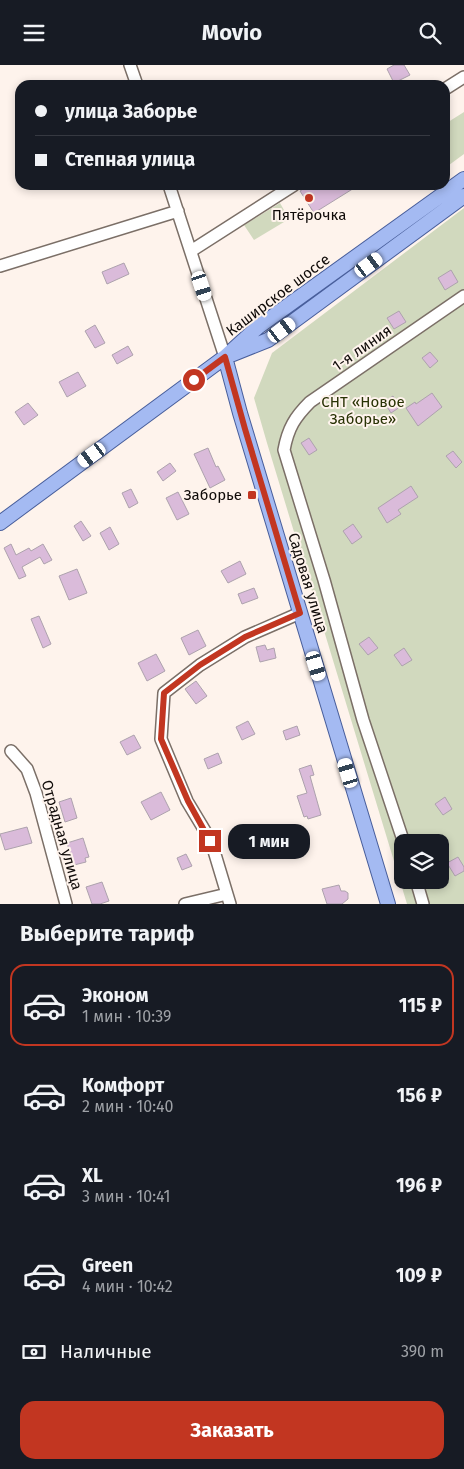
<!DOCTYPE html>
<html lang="ru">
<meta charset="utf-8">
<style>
body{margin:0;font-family:"Fira Sans",sans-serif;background:#242831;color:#f1f3f6;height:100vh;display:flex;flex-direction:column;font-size:19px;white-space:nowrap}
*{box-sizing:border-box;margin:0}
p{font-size:16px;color:#9ea1a6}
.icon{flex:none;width:28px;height:28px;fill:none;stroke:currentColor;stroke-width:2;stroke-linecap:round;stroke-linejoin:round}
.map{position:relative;height:839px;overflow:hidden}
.panel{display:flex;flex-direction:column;background:#171b24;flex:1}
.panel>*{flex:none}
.guide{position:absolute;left:15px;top:15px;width:435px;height:110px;border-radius:15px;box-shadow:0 2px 8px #0003;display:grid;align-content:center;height:110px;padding:0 20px;background:#171b24}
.tools{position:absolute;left:394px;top:769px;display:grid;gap:10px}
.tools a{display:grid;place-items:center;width:55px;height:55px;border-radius:10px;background:#171b24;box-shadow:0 2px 8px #0003;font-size:25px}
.end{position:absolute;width:22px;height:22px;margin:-11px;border:6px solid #c23621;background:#fff;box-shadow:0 0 0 2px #fff}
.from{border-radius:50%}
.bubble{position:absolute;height:35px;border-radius:15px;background:#171b24;box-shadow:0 2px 8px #0003;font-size:16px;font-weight:700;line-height:35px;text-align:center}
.car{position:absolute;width:15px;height:30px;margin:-15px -8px;border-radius:6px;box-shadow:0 0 4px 1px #0007;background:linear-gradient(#fff 24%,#345 0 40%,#fff 0 76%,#345 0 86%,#fff 0)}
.guide b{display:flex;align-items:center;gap:18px;height:48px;font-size:19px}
.guide b+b{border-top:1px solid #363941}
.guide i{width:12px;height:12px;background:#f1f3f6}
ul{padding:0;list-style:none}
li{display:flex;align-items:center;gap:15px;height:82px;margin:0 10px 8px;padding:0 10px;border:2px solid transparent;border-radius:15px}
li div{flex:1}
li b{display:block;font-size:19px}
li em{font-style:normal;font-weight:700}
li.active{border-color:#c23621}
li>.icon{width:45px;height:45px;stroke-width:1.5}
h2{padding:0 20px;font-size:22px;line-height:60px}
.pay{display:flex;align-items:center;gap:12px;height:55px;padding:0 20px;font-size:19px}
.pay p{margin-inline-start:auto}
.button{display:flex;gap:10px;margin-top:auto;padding:10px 20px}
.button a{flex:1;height:58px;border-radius:15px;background:#c23621;color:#fff;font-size:20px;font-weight:700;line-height:58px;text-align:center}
header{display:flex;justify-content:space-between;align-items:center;height:65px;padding:0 20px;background:#171b24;font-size:22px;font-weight:700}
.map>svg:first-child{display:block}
.green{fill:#d1d9be;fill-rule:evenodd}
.building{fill:#dabbda;stroke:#ada2ad}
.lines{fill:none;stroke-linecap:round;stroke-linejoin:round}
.minor-casing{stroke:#7b6f67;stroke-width:14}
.major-casing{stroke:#485e9b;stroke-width:16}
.minor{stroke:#fff;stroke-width:11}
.major{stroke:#a4baf2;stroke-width:14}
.route{stroke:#c23621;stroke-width:6}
.poi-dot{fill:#c23621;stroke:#fef3ec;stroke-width:2}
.labels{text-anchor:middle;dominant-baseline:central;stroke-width:4;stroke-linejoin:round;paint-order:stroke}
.poi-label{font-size:15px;fill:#0f0a08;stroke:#fef3ec}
.street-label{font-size:15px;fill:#0f0a08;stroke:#fef3ec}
.park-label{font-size:15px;fill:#283204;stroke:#fef3ec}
</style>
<header><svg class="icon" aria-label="menu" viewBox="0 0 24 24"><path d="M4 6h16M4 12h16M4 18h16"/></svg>Movio<svg class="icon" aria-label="search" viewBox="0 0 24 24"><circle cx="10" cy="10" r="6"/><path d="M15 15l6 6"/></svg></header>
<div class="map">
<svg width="464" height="839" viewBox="0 0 464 839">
<rect width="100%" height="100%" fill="#fef3ec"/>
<path class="green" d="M464,47V89L445,103V59Z
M280,138L289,154L254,175L244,160Z
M464,143V839H407L267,378L254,333L272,288ZM402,778H440V815H402Z"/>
<path class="building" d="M394,0H404L410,10L394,18L387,4Z
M310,120H359L314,148L300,126Z
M124,198L129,209L107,219L102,207Z
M451,205L458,217L445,225L438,213Z
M399,246L406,257L394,264L387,253Z
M95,260L105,278L95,283L85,266Z
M128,281L133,290L117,299L112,290Z
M430,287L438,296L430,303L422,293Z
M78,307L86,321L67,332L59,317Z
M432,328L442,342L418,361L406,343L415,337L416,339Z
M393,331L400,342L391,348L384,337Z
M28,338L38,350L24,360L15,347Z
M309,373L317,385L309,390L301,378Z
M208,383L216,402L218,401L225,415L210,423L194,389Z
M453,386L462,397L456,403L446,391Z
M170,398L176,406L163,416L157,407Z
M411,421L418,432L398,445L401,449L387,458L378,443Z
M131,424L138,438L129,443L122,428Z
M178,427L189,449L177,455L166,433Z
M81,456L91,471L83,476L74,461Z
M353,459L362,472L352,479L343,466Z
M110,462L119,479L109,485L100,468Z
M11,479L16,490L29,483L31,486L43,479L52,495L44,499L40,492L22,502L26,511L19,514L4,483Z
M240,496L246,509L228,518L221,506Z
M77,504L87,528L69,535L59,511Z
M254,523L258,533L242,539L238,529Z
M39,551L51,579L43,583L31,554Z
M198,565L206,581L189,590L181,573Z
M369,572L378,583L368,590L359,579Z
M265,580L267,585L274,583L276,593L260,597L256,582Z
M404,583L412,595L402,601L394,590Z
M156,589L165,606L147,616L138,598Z
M196,616L207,631L196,639L185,624Z
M248,656L255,669L242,675L236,662Z
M297,661L300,670L286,675L283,666Z
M134,670L141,683L127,690L120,677Z
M218,688L222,698L208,704L204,694Z
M311,700L314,710L310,711L321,750L308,754L307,751L304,752L297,731L307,728L299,704Z
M161,727L170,745L151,755L141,737Z
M445,732L452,744L443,750L435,739Z
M71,733L77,753L65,757L59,737Z
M27,762L32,778L5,785L0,769Z
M83,773L89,792L85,793L86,797L74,800L67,778Z
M186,789L192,801L182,805L177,793Z
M458,792L464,802V806L455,811L447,798Z
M102,817L109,836L100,839H92L86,822Z
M339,820L341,826H345L348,828V834L342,839H327L322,824Z"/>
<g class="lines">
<defs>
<path id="minor" d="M130,0L137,20
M445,24L464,12
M169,120L225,292
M191,186L294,120
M0,201L178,146
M11,686L27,704L36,728L66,839
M404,778L363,655L324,515L284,385C288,363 295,352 310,337L464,231
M416,815L423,839
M185,839L227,829
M230,839L211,776L187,736L161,674L164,628L200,600L245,572L300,548"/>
<path id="major" d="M233,289L268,275L464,131
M225,292L240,348L388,839
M0,458L225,292L258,262L464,114"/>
</defs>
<use href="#minor" class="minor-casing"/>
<use href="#major" class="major-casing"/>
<use href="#minor" class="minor"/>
<use href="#major" class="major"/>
</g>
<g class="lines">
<path class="route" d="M194,315L225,292L245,364L300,548L245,572L200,600L164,628L161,674L188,736L210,776"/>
</g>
<g class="poi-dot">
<circle cx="309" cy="133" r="5"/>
<rect x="247" y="425" width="10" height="10" rx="2.5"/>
</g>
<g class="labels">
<g class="poi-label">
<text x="309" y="150">Пятёрочка</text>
<text x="242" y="430" text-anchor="end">Заборье</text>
</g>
<g class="street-label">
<text transform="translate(278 230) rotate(-37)">Каширское шоссе</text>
<text transform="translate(362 283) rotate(-35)">1-я линия</text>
<text transform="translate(308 518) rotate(73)">Садовая улица</text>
<text transform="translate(62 770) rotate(74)">Отрадная улица</text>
</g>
<g class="park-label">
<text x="363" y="337">СНТ «Новое<tspan x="363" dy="17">Заборье»</tspan></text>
</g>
</g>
</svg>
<div class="tools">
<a><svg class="icon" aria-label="layers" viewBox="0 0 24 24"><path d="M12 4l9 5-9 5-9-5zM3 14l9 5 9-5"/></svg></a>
</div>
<i class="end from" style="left:194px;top:315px"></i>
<i class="end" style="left:210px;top:776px"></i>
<div class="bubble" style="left:228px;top:759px;width:82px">1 мин</div>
<i class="car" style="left:369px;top:200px;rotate:54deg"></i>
<i class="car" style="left:202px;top:221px;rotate:162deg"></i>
<i class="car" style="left:282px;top:265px;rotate:53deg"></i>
<i class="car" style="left:92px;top:390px;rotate:234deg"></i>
<i class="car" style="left:316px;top:601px;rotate:163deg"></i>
<i class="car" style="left:348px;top:708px;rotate:343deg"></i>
<div class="guide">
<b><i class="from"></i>улица Заборье</b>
<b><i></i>Степная улица</b>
</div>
</div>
<section class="panel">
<h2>Выберите тариф</h2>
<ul>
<li class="active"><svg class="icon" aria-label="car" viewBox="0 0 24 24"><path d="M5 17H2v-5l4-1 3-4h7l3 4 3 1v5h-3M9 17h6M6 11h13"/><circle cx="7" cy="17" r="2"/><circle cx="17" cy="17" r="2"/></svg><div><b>Эконом</b><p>1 мин · 10:39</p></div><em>115 ₽</em></li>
<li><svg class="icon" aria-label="car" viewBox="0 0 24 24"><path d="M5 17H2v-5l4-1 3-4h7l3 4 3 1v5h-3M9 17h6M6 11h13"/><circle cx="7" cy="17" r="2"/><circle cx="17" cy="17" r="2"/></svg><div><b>Комфорт</b><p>2 мин · 10:40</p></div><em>156 ₽</em></li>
<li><svg class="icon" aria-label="car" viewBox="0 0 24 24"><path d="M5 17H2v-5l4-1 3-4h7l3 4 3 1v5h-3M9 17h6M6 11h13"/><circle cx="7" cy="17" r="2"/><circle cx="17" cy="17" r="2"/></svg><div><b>XL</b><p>3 мин · 10:41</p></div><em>196 ₽</em></li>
<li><svg class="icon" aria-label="car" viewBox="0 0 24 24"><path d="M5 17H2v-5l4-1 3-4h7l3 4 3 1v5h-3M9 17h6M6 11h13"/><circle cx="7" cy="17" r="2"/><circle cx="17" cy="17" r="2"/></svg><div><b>Green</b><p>4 мин · 10:42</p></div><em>109 ₽</em></li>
</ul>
<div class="pay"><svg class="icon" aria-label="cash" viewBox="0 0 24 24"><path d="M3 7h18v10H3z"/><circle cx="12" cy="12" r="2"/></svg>Наличные<p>390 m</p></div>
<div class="button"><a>Заказать</a></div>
</section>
